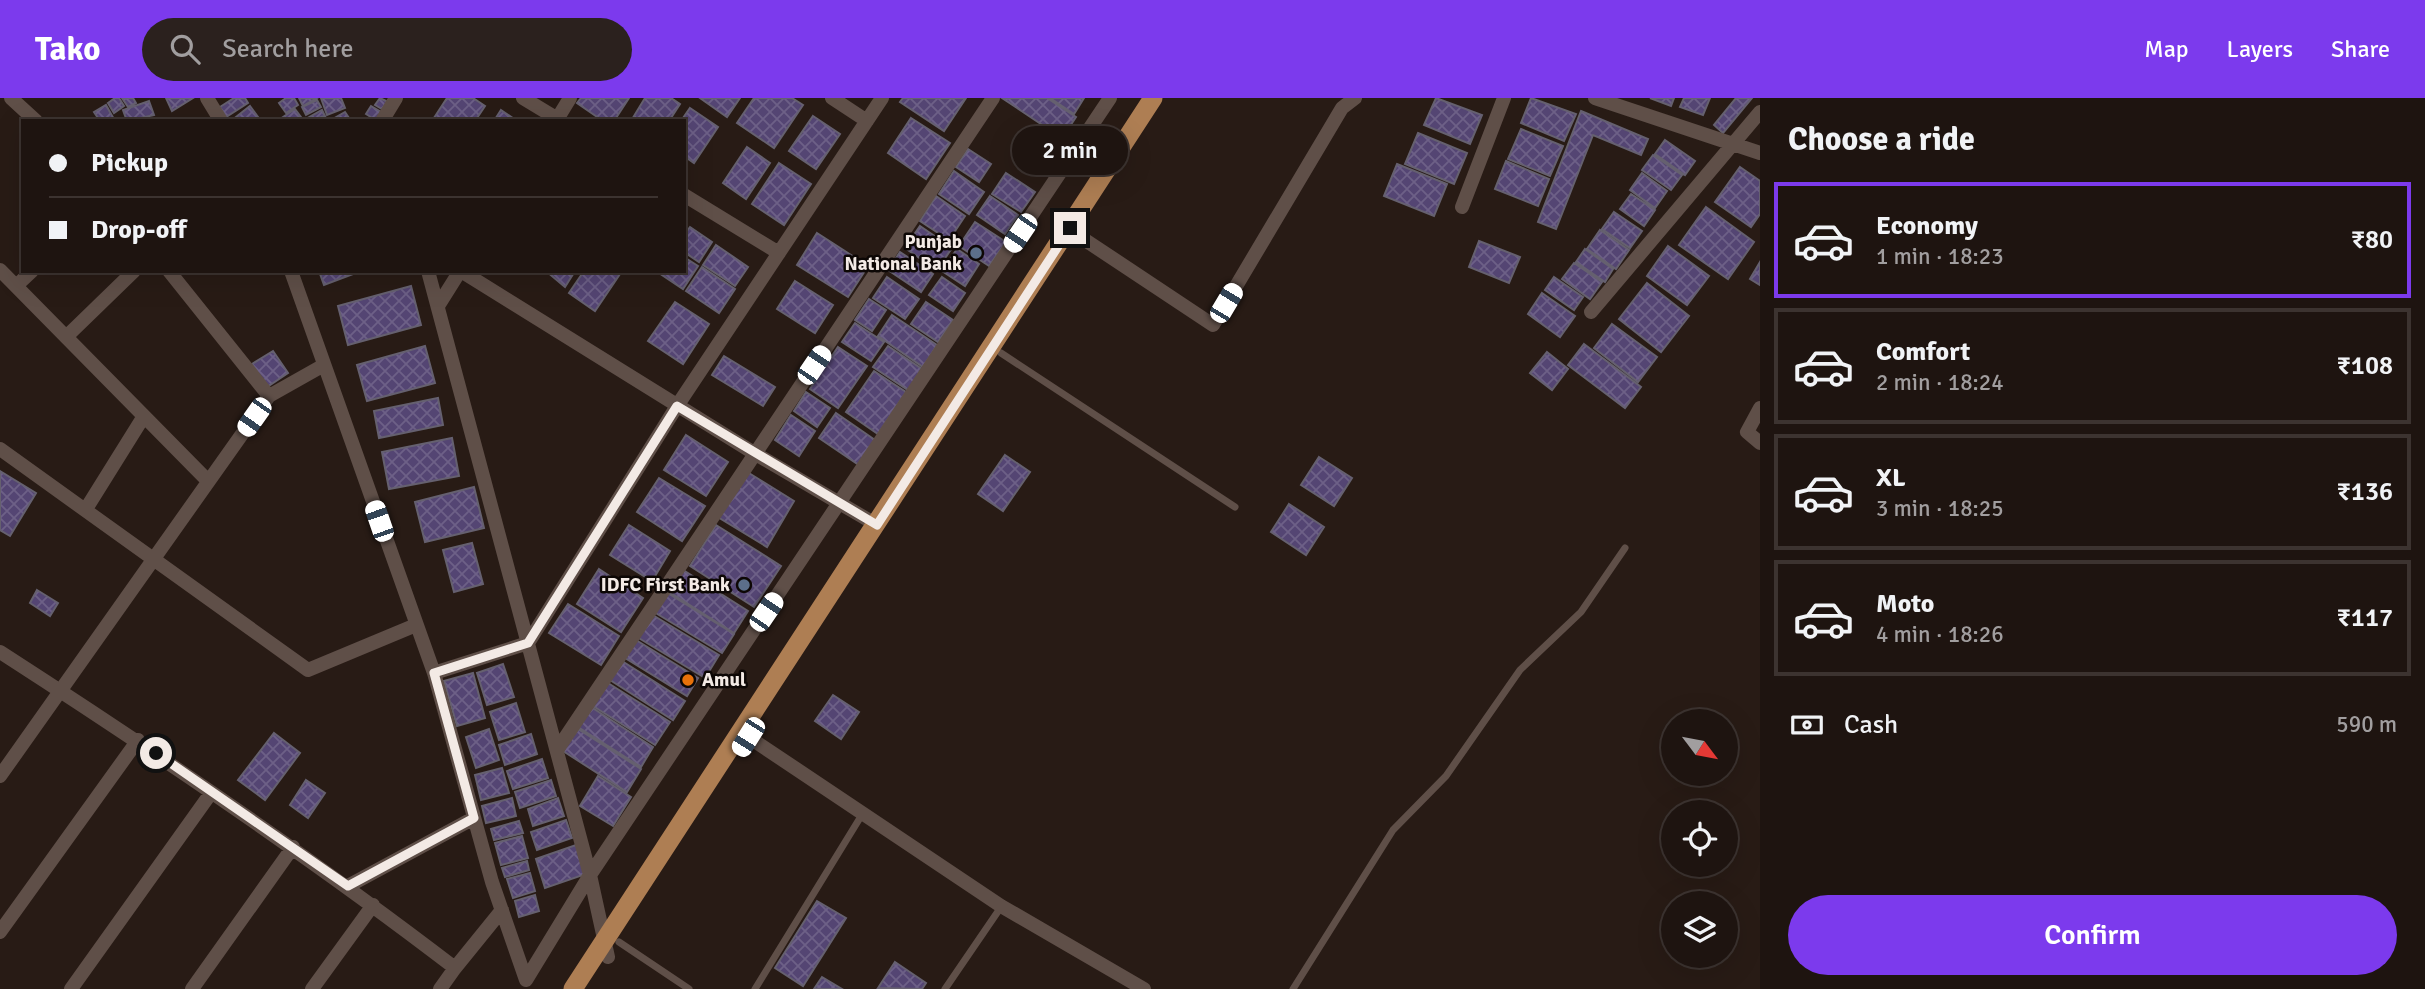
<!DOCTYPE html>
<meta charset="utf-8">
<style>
body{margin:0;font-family:Signika,sans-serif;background:#2b211e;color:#f1f3f6;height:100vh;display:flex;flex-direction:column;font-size:26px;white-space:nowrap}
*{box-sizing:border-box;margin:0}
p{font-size:23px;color:#a19e9f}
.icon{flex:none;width:38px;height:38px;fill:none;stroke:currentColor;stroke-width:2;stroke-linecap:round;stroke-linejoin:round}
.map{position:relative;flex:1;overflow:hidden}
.panel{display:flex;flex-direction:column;background:#1e1410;width:665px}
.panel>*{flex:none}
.top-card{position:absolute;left:21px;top:21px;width:665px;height:154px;border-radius:0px;box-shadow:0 7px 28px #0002,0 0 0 2px #3c3330;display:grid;align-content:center;height:154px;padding:0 28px;background:#1e1410}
.needle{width:46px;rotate:122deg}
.tools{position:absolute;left:1661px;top:611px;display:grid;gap:14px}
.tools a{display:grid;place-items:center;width:77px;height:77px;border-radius:50%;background:#1e1410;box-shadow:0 7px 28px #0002,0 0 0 2px #3c3330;font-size:35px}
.end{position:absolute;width:32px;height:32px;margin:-16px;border:9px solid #f3eae5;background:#111;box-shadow:0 0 0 4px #111}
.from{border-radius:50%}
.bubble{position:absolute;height:49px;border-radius:24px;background:#1e1410;box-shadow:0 7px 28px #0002,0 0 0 2px #3c3330;font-size:23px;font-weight:600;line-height:49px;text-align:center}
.car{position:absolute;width:21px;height:42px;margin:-21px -10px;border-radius:9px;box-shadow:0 0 5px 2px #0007;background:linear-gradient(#fff 24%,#345 0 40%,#fff 0 76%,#345 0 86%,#fff 0)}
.top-card b{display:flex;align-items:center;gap:24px;height:66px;font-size:26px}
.top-card b+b{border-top:2px solid #3c3330}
.top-card i{width:18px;height:18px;background:#f1f3f6}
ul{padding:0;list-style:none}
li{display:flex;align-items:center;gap:21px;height:116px;margin:0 14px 10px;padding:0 14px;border:4px solid #3c3330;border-radius:0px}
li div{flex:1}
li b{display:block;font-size:26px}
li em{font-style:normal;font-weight:600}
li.selected{border-color:#7c3aed}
li>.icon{width:63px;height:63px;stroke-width:1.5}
h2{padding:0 28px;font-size:32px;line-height:84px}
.pay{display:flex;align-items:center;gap:18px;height:77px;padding:0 28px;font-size:26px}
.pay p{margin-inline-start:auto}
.action{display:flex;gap:14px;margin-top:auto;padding:14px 28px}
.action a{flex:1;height:80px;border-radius:42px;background:#7c3aed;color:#fff;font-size:28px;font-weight:600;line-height:80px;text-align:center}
header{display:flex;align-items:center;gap:42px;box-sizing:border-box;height:98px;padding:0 35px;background:#7c3aed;color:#fff}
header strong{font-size:33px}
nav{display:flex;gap:38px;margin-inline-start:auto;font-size:24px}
.search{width:490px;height:63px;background:#2b211e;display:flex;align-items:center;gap:18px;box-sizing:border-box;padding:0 24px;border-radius:38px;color:#a19e9f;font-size:26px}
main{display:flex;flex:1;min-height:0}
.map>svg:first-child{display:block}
.building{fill:url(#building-cross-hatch);stroke:#65606f;stroke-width:2}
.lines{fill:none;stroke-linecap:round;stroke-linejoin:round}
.service{stroke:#5f4f48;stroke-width:7}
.minor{stroke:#5f4f48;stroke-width:14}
.primary{stroke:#ae7e53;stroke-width:19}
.route{stroke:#f3eae5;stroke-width:9}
.service-dot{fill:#5c6f8a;stroke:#0d0705;stroke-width:2.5}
.food-dot{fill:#e8710a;stroke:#0d0705;stroke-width:2.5}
.labels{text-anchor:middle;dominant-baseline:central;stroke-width:5;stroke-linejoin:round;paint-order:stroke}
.poi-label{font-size:19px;font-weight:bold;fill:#f3eae5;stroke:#0d0705;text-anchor:end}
</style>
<header>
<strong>Tako</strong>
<div class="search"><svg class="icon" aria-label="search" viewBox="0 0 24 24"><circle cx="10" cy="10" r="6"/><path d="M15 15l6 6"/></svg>Search here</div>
<nav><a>Map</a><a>Layers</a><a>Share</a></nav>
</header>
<main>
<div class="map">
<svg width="1760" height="891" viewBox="0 0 1760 891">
<defs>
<pattern id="building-cross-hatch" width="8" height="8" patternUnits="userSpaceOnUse" patternTransform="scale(1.75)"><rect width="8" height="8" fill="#544573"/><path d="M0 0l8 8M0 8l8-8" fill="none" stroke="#6d6087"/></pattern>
</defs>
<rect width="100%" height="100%" fill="#281b15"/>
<path class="building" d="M115,0H119L124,8L114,15L108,5Z
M122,0H133L136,5L128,9Z
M166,0H193L172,13Z
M234,0H245L248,5L226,19L220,9Z
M286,0H294L298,7L286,15L279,5Z
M299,0H317L303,8Z
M321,0H341L345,10L327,17Z
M380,0L392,6L387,14L375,7Z
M447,0H473L485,8L475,23H432Z
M581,0H629L614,23H603L577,5Z
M645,0H671L680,6L669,23H631Z
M700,0H740L727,19Z
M754,0H792L803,7L774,50L737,25Z
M903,0H966L944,33L900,4Z
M1002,0H1047L1076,19L1062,40Z
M1050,0H1084L1074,16Z
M1436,0L1482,17L1470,46L1424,27Z
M1531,0L1576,16L1564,43L1521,25Z
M1650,0H1674L1671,8Z
M1684,0H1710L1703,17L1680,9Z
M1736,0H1752L1723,35L1714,27Z
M317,2L321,9L306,17L302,9Z
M149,3L154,17L127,23L123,12Z
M106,7L115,23H100L94,14Z
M250,8L258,19L252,23H231Z
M371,8L383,15L377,23L366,16Z
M690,10L718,29L694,65L684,58V23H681Z
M295,11L301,19L281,23L280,21Z
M322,12L325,18L307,23L306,21Z
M501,12L517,23H494Z
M1581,13L1648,41L1641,57L1593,37L1556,131L1538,124Z
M345,14L351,23H334L333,21Z
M813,18L840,36L816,71L789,53Z
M911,20L950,45L926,81L888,55Z
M1521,31L1563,48L1550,78L1508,61Z
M1418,35L1467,55L1454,86L1405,66Z
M1665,42L1695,63L1685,77L1655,56Z
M747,49L770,65L746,101L723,85Z
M968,51L991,66L979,84L956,69Z
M1653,57L1682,77L1671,92L1642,72Z
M1506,63L1549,81L1538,108L1495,91Z
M779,65L811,86L784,127L752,106Z
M1397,66L1447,86L1434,118L1384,98Z
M1740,69L1760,83V116L1751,129L1715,104Z
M954,73L984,94L969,116L939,96Z
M1006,75L1035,94L1021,114L992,96Z
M1642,75L1667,93L1655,110L1630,92Z
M1631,96L1655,112L1644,128L1620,111Z
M936,98L965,118L949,142L920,123Z
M990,98L1018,117L1005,136L977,117Z
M1706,109L1754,144L1728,181L1679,147Z
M1614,114L1642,133L1630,150L1602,131Z
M975,124L1006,144L989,168L959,148Z
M920,128L952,150L937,172L905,150Z
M690,129L712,144L699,164L684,154V137Z
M1600,132L1629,152L1616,171L1587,151Z
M817,135L868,168L848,199L797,167Z
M1479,143L1520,159L1509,185L1469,169Z
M716,147L748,169L735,188L703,167Z
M1668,148L1709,178L1687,207L1647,178Z
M957,151L979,166L965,188L942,173Z
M1585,151L1613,171L1605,184L1576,164Z
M900,154L933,176L921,194L888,172Z
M684,159L698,168L683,191L659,175L684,173Z
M1760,164V187L1750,181Z
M1574,165L1602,184L1590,201L1562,181Z
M702,169L735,191L719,215L686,193Z
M319,173H361L324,187Z
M546,173H575L565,189Z
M584,173H622L595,213L569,195Z
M887,179L919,201L905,221L873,200Z
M942,179L965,195L953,213L929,197Z
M1554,179L1583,199L1574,212L1545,192Z
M795,183L833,207L815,235L777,211Z
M1647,185L1689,218L1661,254L1619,221Z
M411,188L421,227L348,247L338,208Z
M1542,195L1575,218L1560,239L1528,216Z
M869,201L886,212L872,233L855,222Z
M675,204L709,226L683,266L648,243Z
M926,204L953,222L938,244L911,226Z
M892,217L937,247L923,269L878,238Z
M855,225L884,244L871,263L842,244Z
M1612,226L1657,259L1638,284L1594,250Z
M1584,246L1641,289L1625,310L1568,267Z
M425,248L435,285L367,303L357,267Z
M888,248L922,271L908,292L873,269Z
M838,249L867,268L838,310L810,291Z
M273,253L288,275L267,289L252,266Z
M1547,254L1568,271L1552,292L1530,275Z
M724,258L775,289L763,308L712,277Z
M874,273L906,294L878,336L846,314Z
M806,294L830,310L817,329L794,313Z
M438,300L443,327L379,340L374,313Z
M836,315L875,342L859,367L819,340Z
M791,317L815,333L799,358L775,342Z
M686,337L728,364L706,398L664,372Z
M452,340L459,378L389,391L382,354Z
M1005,357L1030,374L1003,413L978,396Z
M1319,359L1352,380L1334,408L1301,387Z
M744,372L794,403L767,449L716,418Z
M0,373L36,395L10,438L0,432Z
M659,380L705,408L682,443L637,414Z
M474,389L484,430L425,444L415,404Z
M1289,406L1324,429L1306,457L1271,434Z
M629,427L670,453L652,483L610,457Z
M716,427L781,468L754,509L690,468Z
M472,445L483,486L454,494L443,452Z
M680,470L748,513L734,535L666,492Z
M599,471L643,500L621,534L577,506Z
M37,492L58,505L50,518L30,505Z
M666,494L734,536L722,555L654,514Z
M568,506L619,538L601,567L549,535Z
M651,516L719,557L705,580L637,539Z
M636,542L698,580L687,598L625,560Z
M622,563L685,603L673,622L610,582Z
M503,566L514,599L487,607L477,575Z
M473,575L485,620L457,628L444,583Z
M608,585L670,624L655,647L593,608Z
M833,597L859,614L841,641L815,623Z
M516,605L525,634L499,642L490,614Z
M591,609L653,649L641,669L578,629Z
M489,631L499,662L476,670L466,639Z
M578,631L641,671L627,694L563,653Z
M274,635L300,655L265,702L238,682Z
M531,636L537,656L505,667L499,647Z
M542,661L548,680L513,691L507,673Z
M502,670L509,695L481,702L475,677Z
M598,678L631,699L613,728L580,708Z
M306,682L325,695L308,720L290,707Z
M551,682L556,698L520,710L515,694Z
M512,700L516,718L486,725L482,708Z
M558,700L564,718L533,728L528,711Z
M566,722L572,740L537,752L531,734Z
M519,723L523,735L494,742L491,731Z
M522,738L528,760L501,767L495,745Z
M576,747L586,776L545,790L536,761Z
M527,763L529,772L505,779L502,770Z
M530,775L535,793L513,800L507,781Z
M535,797L539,813L519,819L515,803Z
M817,803L846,820L803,888L775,870Z
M895,864L926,885L922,891L878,890Z
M822,879L842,891H814Z"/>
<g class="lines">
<path class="service" d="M1001,255L1235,409
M619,844L689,891
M755,891L863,715
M945,891L1001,809
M1293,891L1393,732L1446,678L1520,572L1581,514L1625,450"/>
<path class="minor" d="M11,0L36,23
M207,0L221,23
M523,0L561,23
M832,0L867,23
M1595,0L1760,55
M382,23L396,0
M556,23L570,0
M684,97L779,155
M1462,109L1504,0
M1079,138L1213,227L1342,10L1355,0
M0,172L208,383
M291,173L434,575L492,784L526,882
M428,173L590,777L608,859
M461,173L754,355L877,427
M16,188L32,173
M438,208L460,173
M1591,214L1760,14
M66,239L134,173
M269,298L324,267
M1760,310L1747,334L1760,345
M0,351L308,572L416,527
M86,411L144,318
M0,554C155,654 308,757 455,870L440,891
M434,575L528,545L677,308L882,0
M741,634L1001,808L1144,891
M557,652L993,0
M0,678L269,298L169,173
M348,788L474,720
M0,834L138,642
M455,870L502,812
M526,882L590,777L1110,0
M71,891L211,695
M192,891L293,749
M312,891L373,807"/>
<path class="primary" d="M573,891L1153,0"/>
</g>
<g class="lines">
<path class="route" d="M156,655L348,788L474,720L434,575L528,545L677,308L877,427L1070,130"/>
</g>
<g class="service-dot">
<circle cx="976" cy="155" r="7"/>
<circle cx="744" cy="487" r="7"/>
</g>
<circle class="food-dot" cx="688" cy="582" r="7"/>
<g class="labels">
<g class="poi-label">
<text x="962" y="144">Punjab<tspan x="962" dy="22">National Bank</tspan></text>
<text x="730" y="487">IDFC First Bank</text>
<text x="702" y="582" text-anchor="start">Amul</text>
</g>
</g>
</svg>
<div class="tools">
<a><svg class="needle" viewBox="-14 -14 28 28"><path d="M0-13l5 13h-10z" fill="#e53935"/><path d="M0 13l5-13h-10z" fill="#a19e9f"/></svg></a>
<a><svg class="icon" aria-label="locate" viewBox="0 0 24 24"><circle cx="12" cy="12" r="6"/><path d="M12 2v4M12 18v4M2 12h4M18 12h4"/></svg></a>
<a><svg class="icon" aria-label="layers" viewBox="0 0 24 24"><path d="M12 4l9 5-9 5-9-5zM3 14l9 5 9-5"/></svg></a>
</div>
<i class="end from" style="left:156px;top:655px"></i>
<i class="end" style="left:1070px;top:130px"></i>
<div class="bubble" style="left:1012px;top:28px;width:116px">2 min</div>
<i class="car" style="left:1020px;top:135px;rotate:214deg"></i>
<i class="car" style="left:1226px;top:205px;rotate:31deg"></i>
<i class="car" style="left:814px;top:267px;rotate:34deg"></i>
<i class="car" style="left:254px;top:319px;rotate:215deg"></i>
<i class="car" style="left:379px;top:423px;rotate:341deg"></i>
<i class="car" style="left:766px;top:514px;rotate:34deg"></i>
<i class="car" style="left:748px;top:639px;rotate:212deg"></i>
<div class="top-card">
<b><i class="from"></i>Pickup</b>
<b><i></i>Drop-off</b>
</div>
</div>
<section class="panel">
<h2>Choose a ride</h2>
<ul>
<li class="selected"><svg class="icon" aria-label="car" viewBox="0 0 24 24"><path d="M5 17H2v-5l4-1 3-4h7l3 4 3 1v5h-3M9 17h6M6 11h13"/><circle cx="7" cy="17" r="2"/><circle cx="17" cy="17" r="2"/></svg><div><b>Economy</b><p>1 min · 18:23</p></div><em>₹80</em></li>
<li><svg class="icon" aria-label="car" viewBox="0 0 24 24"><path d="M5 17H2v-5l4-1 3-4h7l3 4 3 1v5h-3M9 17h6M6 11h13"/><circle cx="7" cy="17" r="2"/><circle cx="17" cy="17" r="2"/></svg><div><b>Comfort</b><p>2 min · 18:24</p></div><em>₹108</em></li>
<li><svg class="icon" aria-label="car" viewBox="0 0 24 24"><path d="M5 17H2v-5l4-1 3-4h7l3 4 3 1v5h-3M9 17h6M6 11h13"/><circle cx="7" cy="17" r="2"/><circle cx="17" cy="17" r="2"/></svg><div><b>XL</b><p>3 min · 18:25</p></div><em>₹136</em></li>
<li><svg class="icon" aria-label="car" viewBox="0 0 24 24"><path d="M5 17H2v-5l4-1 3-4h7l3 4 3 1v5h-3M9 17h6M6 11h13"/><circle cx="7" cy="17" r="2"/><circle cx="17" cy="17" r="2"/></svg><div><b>Moto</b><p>4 min · 18:26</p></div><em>₹117</em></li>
</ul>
<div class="pay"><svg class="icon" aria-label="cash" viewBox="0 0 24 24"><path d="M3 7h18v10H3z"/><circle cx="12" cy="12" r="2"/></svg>Cash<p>590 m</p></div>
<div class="action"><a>Confirm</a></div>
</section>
</main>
